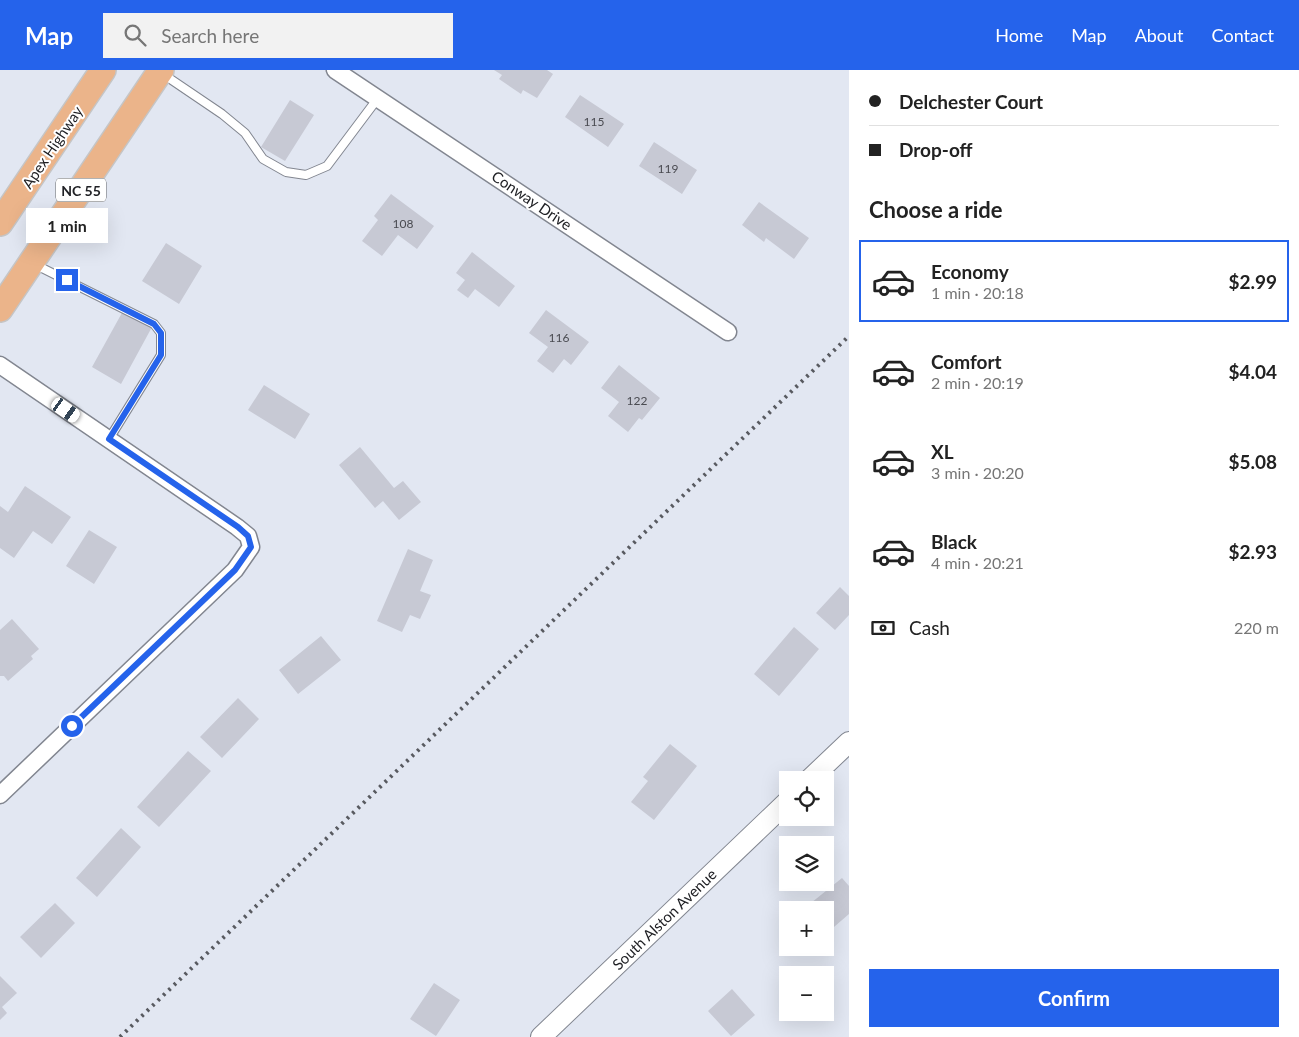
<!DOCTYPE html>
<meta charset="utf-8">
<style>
body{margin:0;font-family:Lato,sans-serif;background:#f2f2f2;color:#222;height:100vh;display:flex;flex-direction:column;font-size:19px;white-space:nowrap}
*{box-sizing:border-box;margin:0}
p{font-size:16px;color:#767676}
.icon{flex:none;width:28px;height:28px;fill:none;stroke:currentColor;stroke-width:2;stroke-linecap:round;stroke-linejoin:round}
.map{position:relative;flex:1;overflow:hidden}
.details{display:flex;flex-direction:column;background:#fff;width:450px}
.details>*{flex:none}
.guide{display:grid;align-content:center;height:110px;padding:0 20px;background:#fff}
.fabs{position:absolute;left:779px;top:701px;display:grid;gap:10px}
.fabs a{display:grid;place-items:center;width:55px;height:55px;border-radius:0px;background:#fff;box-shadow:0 5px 20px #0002;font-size:25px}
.end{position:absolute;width:22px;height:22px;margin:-11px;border:6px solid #2563eb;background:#fff;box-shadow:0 0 0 2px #fff}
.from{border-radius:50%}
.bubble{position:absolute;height:35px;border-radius:0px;background:#fff;box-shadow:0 5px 20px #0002;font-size:16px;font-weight:700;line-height:35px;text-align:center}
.car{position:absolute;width:15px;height:30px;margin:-15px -8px;border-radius:6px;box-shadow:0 0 4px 1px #0007;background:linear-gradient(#fff 24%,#345 0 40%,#fff 0 76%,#345 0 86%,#fff 0)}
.guide b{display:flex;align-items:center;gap:18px;height:48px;font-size:19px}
.guide b+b{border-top:1px solid #e0e0e0}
.guide i{width:12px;height:12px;background:#222}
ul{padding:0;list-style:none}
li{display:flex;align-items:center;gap:15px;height:82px;margin:0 10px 8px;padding:0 10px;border:2px solid transparent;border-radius:0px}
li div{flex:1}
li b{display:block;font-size:19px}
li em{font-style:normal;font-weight:700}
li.current{border-color:#2563eb}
li>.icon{width:45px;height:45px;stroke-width:1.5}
h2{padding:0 20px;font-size:22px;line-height:60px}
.pay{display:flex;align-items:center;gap:12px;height:55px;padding:0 20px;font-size:19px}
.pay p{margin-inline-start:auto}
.action{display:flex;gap:10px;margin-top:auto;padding:10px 20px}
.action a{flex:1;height:58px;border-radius:0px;background:#2563eb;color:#fff;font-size:20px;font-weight:700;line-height:58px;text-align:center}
header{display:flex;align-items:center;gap:30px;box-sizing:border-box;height:70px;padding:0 25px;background:#2563eb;color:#fff}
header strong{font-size:24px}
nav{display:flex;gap:28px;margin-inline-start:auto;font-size:18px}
.search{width:350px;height:45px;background:#f2f2f2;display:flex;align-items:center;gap:12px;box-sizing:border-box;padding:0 18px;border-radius:0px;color:#767676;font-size:19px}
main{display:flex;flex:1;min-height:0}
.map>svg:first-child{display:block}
.building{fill:#c7c9d4}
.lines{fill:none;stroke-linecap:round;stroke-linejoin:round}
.service-casing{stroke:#828690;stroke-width:10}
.minor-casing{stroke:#828690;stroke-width:19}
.tertiary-casing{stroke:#828690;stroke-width:22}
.primary-casing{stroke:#c5c5c6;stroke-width:28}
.service{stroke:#fff;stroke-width:8}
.minor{stroke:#fff;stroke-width:16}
.tertiary{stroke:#fff;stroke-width:20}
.primary{stroke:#ebb48a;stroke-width:25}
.rail{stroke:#585a60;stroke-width:4;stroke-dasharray:2.5 5;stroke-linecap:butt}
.route{stroke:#2563eb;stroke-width:6}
.labels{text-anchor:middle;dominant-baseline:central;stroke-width:4;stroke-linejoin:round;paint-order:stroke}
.number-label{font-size:12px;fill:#4a4b51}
.shield{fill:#fff;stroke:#636466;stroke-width:1}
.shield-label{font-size:14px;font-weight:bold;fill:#202125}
.street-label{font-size:15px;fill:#202125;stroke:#fff}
</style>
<header>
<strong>Map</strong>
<div class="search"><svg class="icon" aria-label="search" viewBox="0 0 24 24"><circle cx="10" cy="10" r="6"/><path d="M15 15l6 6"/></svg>Search here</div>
<nav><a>Home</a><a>Map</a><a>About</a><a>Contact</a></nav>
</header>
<main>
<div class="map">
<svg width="849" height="967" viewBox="0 0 849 967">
<rect width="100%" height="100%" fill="#e2e7f2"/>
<path class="building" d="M494,0H547L553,4L537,28L523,20L521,24L499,9L502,5Z
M580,25L624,54L608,77L565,47Z
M290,30L314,45L285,91L261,77Z
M654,72L697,100L682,124L639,96Z
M391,124L434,156L417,179L398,165L382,186L362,171L378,150L374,146Z
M759,132L809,168L794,189L766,168L764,172L742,155Z
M166,173L202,196L179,234L142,211Z
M472,182L515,216L499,237L475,219L468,228L457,220L465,210L456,203Z
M546,240L589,272L571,295L564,289L553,303L537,291L548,277L529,263Z
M123,241L152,257L121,314L92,297Z
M619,295L660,328L642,350L639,348L628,362L608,346L619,332L601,318Z
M264,315L310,344L295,369L248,340Z
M360,377L394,418L403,411L421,432L399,450L383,431L375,438L339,395Z
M25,416L71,447L52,474L33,461L14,488L0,478V436L8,442Z
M89,460L117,477L94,514L66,496Z
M408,479L433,490L420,521L431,525L420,549L410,545L402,562L377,551Z
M840,517L849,526V545L835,560L816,543Z
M12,549L39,579L31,586L33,589L8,611L4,606H0V560Z
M794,557L819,579L779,626L754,604Z
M321,566L341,590L298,624L279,600Z
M238,628L259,649L222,688L200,667Z
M670,674L697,696L654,750L631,732L648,711L643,707Z
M188,681L211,701L159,757L137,737Z
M121,758L141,777L97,827L76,808Z
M842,808L849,816V844L827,863L825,840H808L806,837Z
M55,833L75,853L41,888L20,867Z
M0,906L17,923L2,937L7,943L0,950Z
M434,913L460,930L436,966L410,949Z
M732,919L755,945L731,966L708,941Z"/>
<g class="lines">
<defs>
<path id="service" d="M163,4L222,44L245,63L263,89L286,102L306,105L327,96L378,28
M34,194L154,254L161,263V285L109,369"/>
<path id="minor" d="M335,0L728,262
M0,295L237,457L248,466L251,477L235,500L0,725"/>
<path id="tertiary" d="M809,710L849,672
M541,967L788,731"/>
<path id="primary" d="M0,153L103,0
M0,239L161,0"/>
</defs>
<use href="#service" class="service-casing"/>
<use href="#minor" class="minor-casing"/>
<use href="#tertiary" class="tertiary-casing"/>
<use href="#primary" class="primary-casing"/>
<use href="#service" class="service"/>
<use href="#minor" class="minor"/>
<use href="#tertiary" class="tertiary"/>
<use href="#primary" class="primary"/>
<path class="rail" d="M120,967L849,266"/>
</g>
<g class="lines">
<path class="route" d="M67,210L154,254L161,263V285L109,369L238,457L248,466L251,477L235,500L72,656"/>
</g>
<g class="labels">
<g class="number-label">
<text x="594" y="51">115</text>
<text x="668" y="98">119</text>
<text x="403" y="153">108</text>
<text x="559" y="267">116</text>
<text x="637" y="330">122</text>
</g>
<rect class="shield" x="56" y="108.5" width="50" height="23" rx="4"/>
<g class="shield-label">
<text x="81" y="120">NC 55</text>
</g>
<g class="street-label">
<text transform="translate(52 77) rotate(-56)">Apex Highway</text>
<text transform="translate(532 130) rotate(34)">Conway Drive</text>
<text transform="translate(664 849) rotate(-44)">South Alston Avenue</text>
</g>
</g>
</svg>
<div class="fabs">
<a><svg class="icon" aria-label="locate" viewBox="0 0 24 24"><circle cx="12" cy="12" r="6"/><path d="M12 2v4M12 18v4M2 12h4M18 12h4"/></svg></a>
<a><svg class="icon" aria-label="layers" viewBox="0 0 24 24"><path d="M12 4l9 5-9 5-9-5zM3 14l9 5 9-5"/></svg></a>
<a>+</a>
<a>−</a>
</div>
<i class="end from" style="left:72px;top:656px"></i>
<i class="end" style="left:67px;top:210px"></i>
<div class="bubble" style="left:26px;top:138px;width:82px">1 min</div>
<i class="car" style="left:66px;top:340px;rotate:125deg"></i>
</div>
<section class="details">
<div class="guide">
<b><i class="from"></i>Delchester Court</b>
<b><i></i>Drop-off</b>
</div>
<h2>Choose a ride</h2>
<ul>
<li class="current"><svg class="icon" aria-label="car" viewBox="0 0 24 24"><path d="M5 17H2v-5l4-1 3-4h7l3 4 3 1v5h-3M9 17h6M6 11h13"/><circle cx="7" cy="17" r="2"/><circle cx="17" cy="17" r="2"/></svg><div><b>Economy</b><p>1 min · 20:18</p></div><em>$2.99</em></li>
<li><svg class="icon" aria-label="car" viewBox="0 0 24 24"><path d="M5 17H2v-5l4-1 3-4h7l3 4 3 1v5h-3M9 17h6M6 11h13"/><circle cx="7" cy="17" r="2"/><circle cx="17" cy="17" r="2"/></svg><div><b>Comfort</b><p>2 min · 20:19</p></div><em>$4.04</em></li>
<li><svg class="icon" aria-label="car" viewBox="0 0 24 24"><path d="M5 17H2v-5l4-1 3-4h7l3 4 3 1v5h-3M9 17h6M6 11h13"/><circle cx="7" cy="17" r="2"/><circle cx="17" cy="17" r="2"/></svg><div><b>XL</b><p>3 min · 20:20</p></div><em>$5.08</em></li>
<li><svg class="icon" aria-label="car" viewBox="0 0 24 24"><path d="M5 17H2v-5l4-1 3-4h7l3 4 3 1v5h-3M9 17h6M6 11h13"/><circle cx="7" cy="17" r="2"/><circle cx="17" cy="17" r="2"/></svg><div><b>Black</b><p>4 min · 20:21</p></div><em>$2.93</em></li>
</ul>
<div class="pay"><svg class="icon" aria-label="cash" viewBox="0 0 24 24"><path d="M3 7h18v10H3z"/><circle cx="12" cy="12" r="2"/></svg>Cash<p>220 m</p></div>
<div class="action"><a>Confirm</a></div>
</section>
</main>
